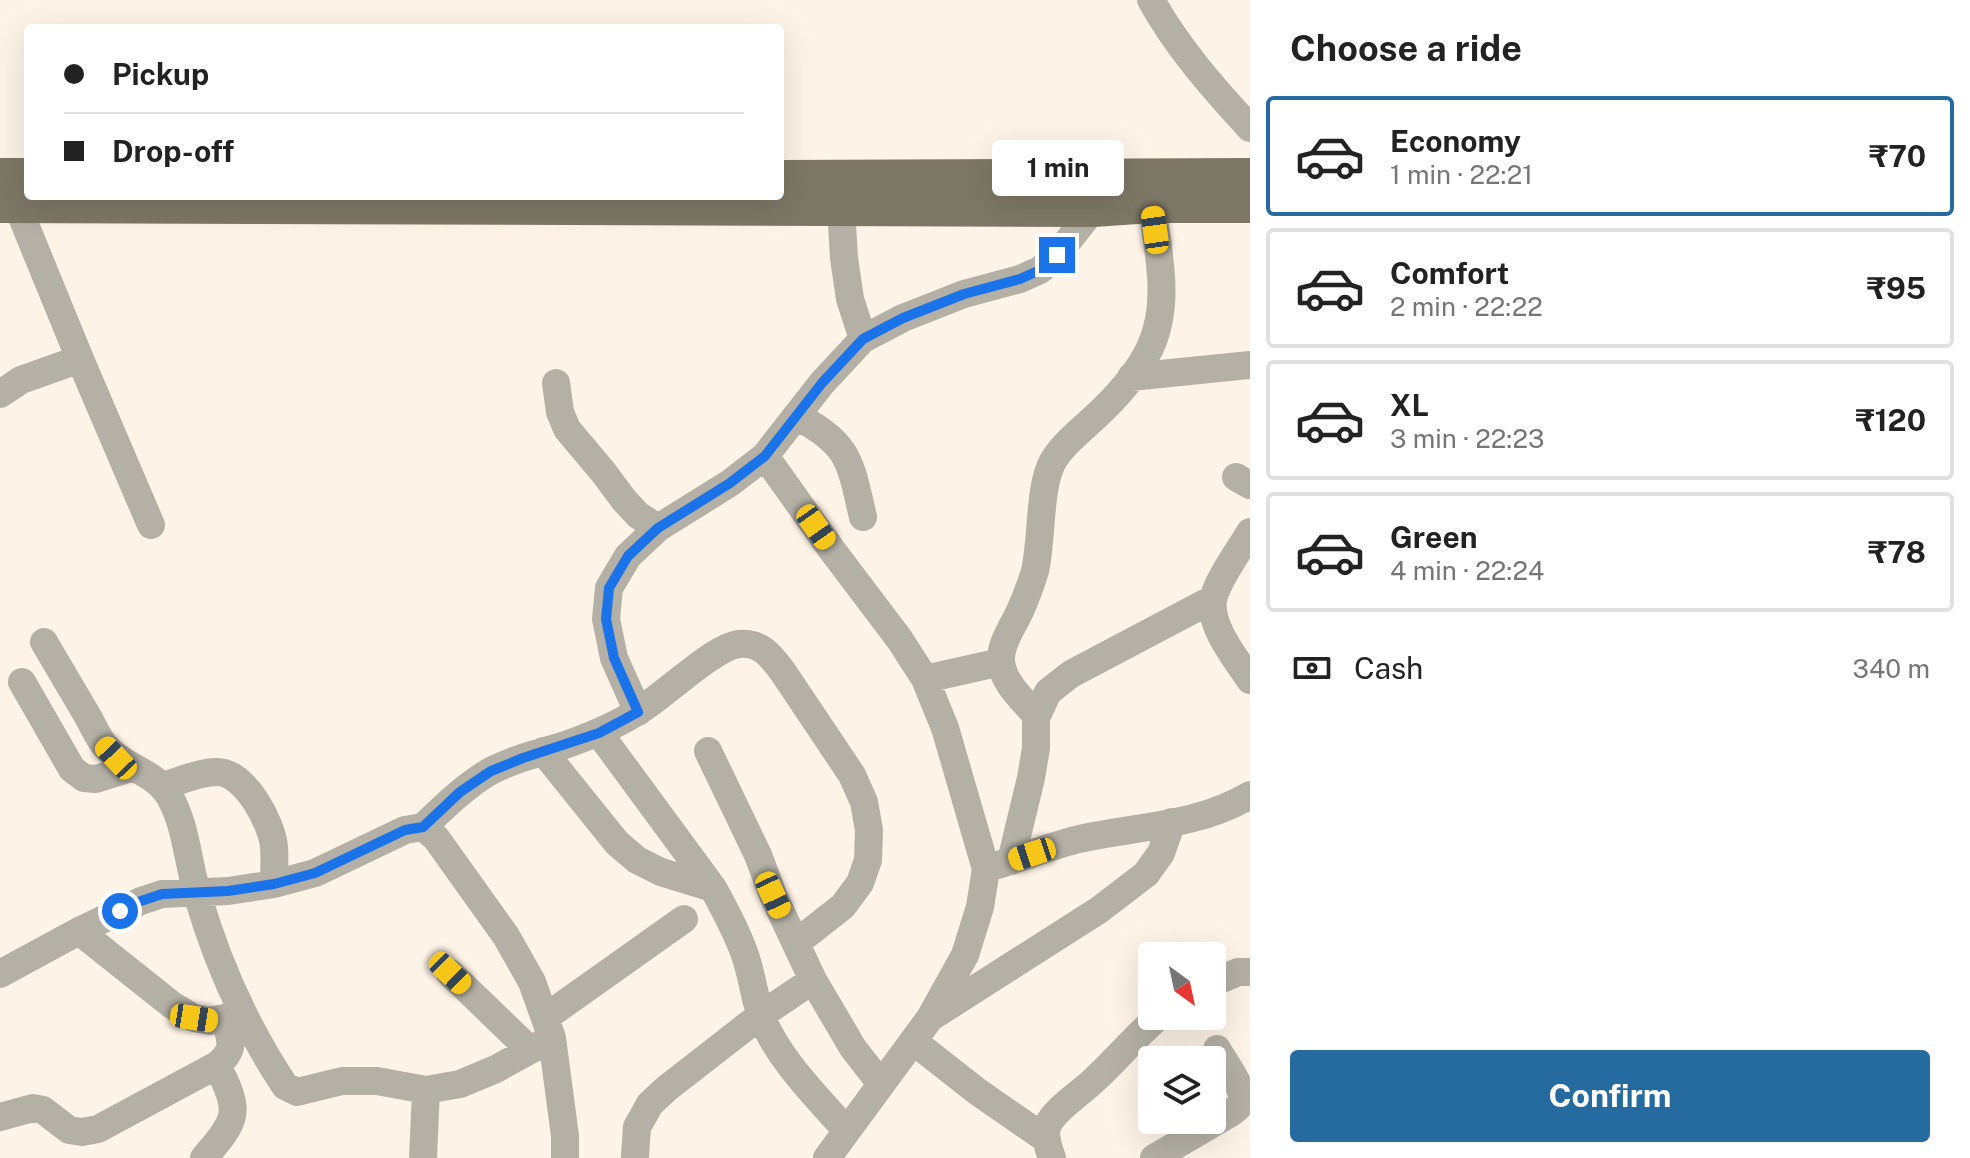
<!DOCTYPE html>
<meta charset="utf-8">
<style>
body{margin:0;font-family:"Public Sans",sans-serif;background:#f6f6f6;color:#222;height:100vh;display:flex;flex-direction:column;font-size:30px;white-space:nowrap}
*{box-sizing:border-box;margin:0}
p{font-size:26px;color:#767676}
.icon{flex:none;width:44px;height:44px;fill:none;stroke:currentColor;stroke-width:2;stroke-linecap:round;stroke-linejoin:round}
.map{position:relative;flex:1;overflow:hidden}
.panel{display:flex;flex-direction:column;background:#fff;width:720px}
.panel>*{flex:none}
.guide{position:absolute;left:24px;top:24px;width:760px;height:176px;border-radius:8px;box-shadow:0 8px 32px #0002;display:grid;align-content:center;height:176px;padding:0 40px;background:#fff}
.needle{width:52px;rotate:147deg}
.buttons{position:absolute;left:1138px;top:942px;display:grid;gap:16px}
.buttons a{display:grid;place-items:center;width:88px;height:88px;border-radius:8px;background:#fff;box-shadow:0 8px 32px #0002;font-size:40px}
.end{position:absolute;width:36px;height:36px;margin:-18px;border:10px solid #1a73e8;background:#fff;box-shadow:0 0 0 4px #fff}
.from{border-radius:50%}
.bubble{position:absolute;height:56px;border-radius:8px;background:#fff;box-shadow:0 8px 32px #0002;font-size:26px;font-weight:700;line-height:56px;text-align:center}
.car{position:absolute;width:24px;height:48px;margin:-24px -12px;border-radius:10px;box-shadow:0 0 6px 2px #0007;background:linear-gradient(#f5c518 24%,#345 0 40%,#f5c518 0 76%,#345 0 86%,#f5c518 0)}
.guide b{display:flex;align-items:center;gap:28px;height:76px;font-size:30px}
.guide b+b{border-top:2px solid #e0e0e0}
.guide i{width:20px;height:20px;background:#222}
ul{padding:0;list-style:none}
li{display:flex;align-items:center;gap:24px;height:120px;margin:0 16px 12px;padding:0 24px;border:4px solid #e0e0e0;border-radius:8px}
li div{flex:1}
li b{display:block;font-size:30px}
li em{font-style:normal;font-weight:700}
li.active{border-color:#266ba0}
li>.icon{width:72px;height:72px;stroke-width:1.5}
h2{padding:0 40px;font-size:36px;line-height:96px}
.pay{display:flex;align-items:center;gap:20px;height:88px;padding:0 40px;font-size:30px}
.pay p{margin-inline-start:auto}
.action{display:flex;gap:16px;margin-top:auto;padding:16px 40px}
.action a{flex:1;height:92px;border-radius:8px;background:#266ba0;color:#fff;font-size:32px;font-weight:700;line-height:92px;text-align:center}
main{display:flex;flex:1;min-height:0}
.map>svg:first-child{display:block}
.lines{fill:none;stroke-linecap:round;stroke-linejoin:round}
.minor{stroke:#b4b0a6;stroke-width:28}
.major{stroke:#7d7765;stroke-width:36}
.route{stroke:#1a73e8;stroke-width:10}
</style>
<main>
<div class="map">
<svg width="1250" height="1158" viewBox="0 0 1250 1158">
<rect width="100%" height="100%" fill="#fef3e7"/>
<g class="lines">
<path class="minor" d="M1151,0C1177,47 1213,88 1250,128
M17,205L80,359L151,525
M841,207L844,258L850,299L863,339
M1131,377L1250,365
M556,383L560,412L567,429L604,473L624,500L638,515L658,528
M0,394L21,380L80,359
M796,416C850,444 850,461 863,517
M765,456L832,550L900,640L925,679L945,728L986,869L980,907L965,955L930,1018L827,1158
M1236,477L1250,485
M1250,532C1240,549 1216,582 1213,600C1209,626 1236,659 1250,680
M44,642C58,666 73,691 87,715C93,725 98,738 106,747C127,770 156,771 171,799C186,827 188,862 197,893C216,960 246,1027 285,1086L297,1092L342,1081H377L426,1090L460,1084L496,1069L552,1038
M925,679L1001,662
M22,682L72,769L84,778L96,779L131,768
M638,712L614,658L606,619L609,588L628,556L658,528L730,483L765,456L822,383L863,339L903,318L964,294L1020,279L1040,270L1057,255L1093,209
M1037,716C1024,701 1002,682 1001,661C1000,644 1013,626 1020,611C1026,598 1031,584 1035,571C1042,541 1039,488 1052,463C1061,446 1079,432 1093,419C1115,399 1137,375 1150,348C1171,303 1158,252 1152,205
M599,733L713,888C725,910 737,932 745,955C752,975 754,996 761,1016C779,1060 815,1095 846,1130
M543,751L617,843L637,860L661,872L713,888
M708,751L758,855L773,895L813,980L853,1048L881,1084
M163,786C180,781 199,772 217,772C245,772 272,823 274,847C275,859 274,872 274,884
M423,827C444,807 464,787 489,772C511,760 535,754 559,747C586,738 613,727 637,712C663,697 713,647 739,644C761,642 771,656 783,672L852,775L864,802L869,830L868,860L860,883L843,906L796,943
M1011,861L1031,778L1036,748V718L1048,692L1071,674L1213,599
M998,865C1023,857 1049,847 1075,840C1134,826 1197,827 1250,795
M79,931L172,1005L194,1018L210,1021L225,1018L242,1011
M450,973L530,1050
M0,974L79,931L141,901L162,894L228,891L274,884L315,873L405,830L423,827L436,838L506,936L532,982L552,1038L565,1136V1158
M1212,983L1238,972H1250
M933,1016L1099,910L1146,874L1161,853L1172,822
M546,1017L684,919
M913,1041L978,1092L1046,1139
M0,1117L33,1108L43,1110L69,1130L82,1132L98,1129L217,1065C237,1049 230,1040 225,1018
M635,1156L637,1127L650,1104L666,1089L761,1015L813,980
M204,1158C238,1118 241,1113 217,1065
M423,1158L426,1090
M1052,1158C1049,1149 1044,1137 1047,1127C1052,1112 1079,1094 1091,1083C1115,1061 1135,1037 1159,1016
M1154,1158L1229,1114C1235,1110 1241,1106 1242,1099C1243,1087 1223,1060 1217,1049"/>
<path class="major" d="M0,176H28
M780,178L1250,176
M0,205L1093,209L1152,205H1250"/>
</g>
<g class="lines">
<path class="route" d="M120,911L141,901L162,894L228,891L274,884L315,873L405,830L423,827L460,792L491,771L523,758L599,733L638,712L614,658L606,619L609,588L628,556L658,528L730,483L765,456L822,383L863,339L903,318L964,294L1020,279L1040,270L1057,255"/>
</g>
</svg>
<div class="buttons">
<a><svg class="needle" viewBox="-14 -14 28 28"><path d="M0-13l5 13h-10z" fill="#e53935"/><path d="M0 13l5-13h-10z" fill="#767676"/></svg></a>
<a><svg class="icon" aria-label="layers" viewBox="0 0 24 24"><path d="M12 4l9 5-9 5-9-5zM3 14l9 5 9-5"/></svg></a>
</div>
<i class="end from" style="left:120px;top:911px"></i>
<i class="end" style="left:1057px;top:255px"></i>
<div class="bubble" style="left:992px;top:140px;width:132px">1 min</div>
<i class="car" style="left:1155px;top:230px;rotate:352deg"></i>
<i class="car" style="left:816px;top:527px;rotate:145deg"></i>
<i class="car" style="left:116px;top:758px;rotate:317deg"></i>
<i class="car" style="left:1032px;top:854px;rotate:252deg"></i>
<i class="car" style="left:773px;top:895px;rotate:155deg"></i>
<i class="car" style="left:450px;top:973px;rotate:134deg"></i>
<i class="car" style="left:194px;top:1018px;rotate:99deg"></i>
<div class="guide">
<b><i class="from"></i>Pickup</b>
<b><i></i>Drop-off</b>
</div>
</div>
<section class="panel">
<h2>Choose a ride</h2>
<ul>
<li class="active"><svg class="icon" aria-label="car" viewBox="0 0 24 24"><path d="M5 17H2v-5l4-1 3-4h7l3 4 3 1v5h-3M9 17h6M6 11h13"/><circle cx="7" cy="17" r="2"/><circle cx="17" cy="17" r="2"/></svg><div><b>Economy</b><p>1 min · 22:21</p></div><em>₹70</em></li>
<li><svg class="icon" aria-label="car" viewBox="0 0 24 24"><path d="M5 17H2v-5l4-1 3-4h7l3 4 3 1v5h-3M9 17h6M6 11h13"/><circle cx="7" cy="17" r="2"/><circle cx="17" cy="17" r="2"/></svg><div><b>Comfort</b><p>2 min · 22:22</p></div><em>₹95</em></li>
<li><svg class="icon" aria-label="car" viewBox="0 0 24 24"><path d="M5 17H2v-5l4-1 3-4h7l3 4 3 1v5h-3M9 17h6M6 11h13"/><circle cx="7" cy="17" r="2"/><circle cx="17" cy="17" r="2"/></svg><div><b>XL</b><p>3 min · 22:23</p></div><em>₹120</em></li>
<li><svg class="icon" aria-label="car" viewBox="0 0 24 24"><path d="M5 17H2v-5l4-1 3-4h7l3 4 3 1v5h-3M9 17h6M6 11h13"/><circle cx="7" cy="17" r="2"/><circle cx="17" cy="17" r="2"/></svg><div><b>Green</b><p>4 min · 22:24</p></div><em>₹78</em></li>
</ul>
<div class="pay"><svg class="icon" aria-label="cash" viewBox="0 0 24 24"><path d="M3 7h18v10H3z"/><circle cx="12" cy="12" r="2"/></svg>Cash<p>340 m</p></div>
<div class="action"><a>Confirm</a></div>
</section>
</main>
